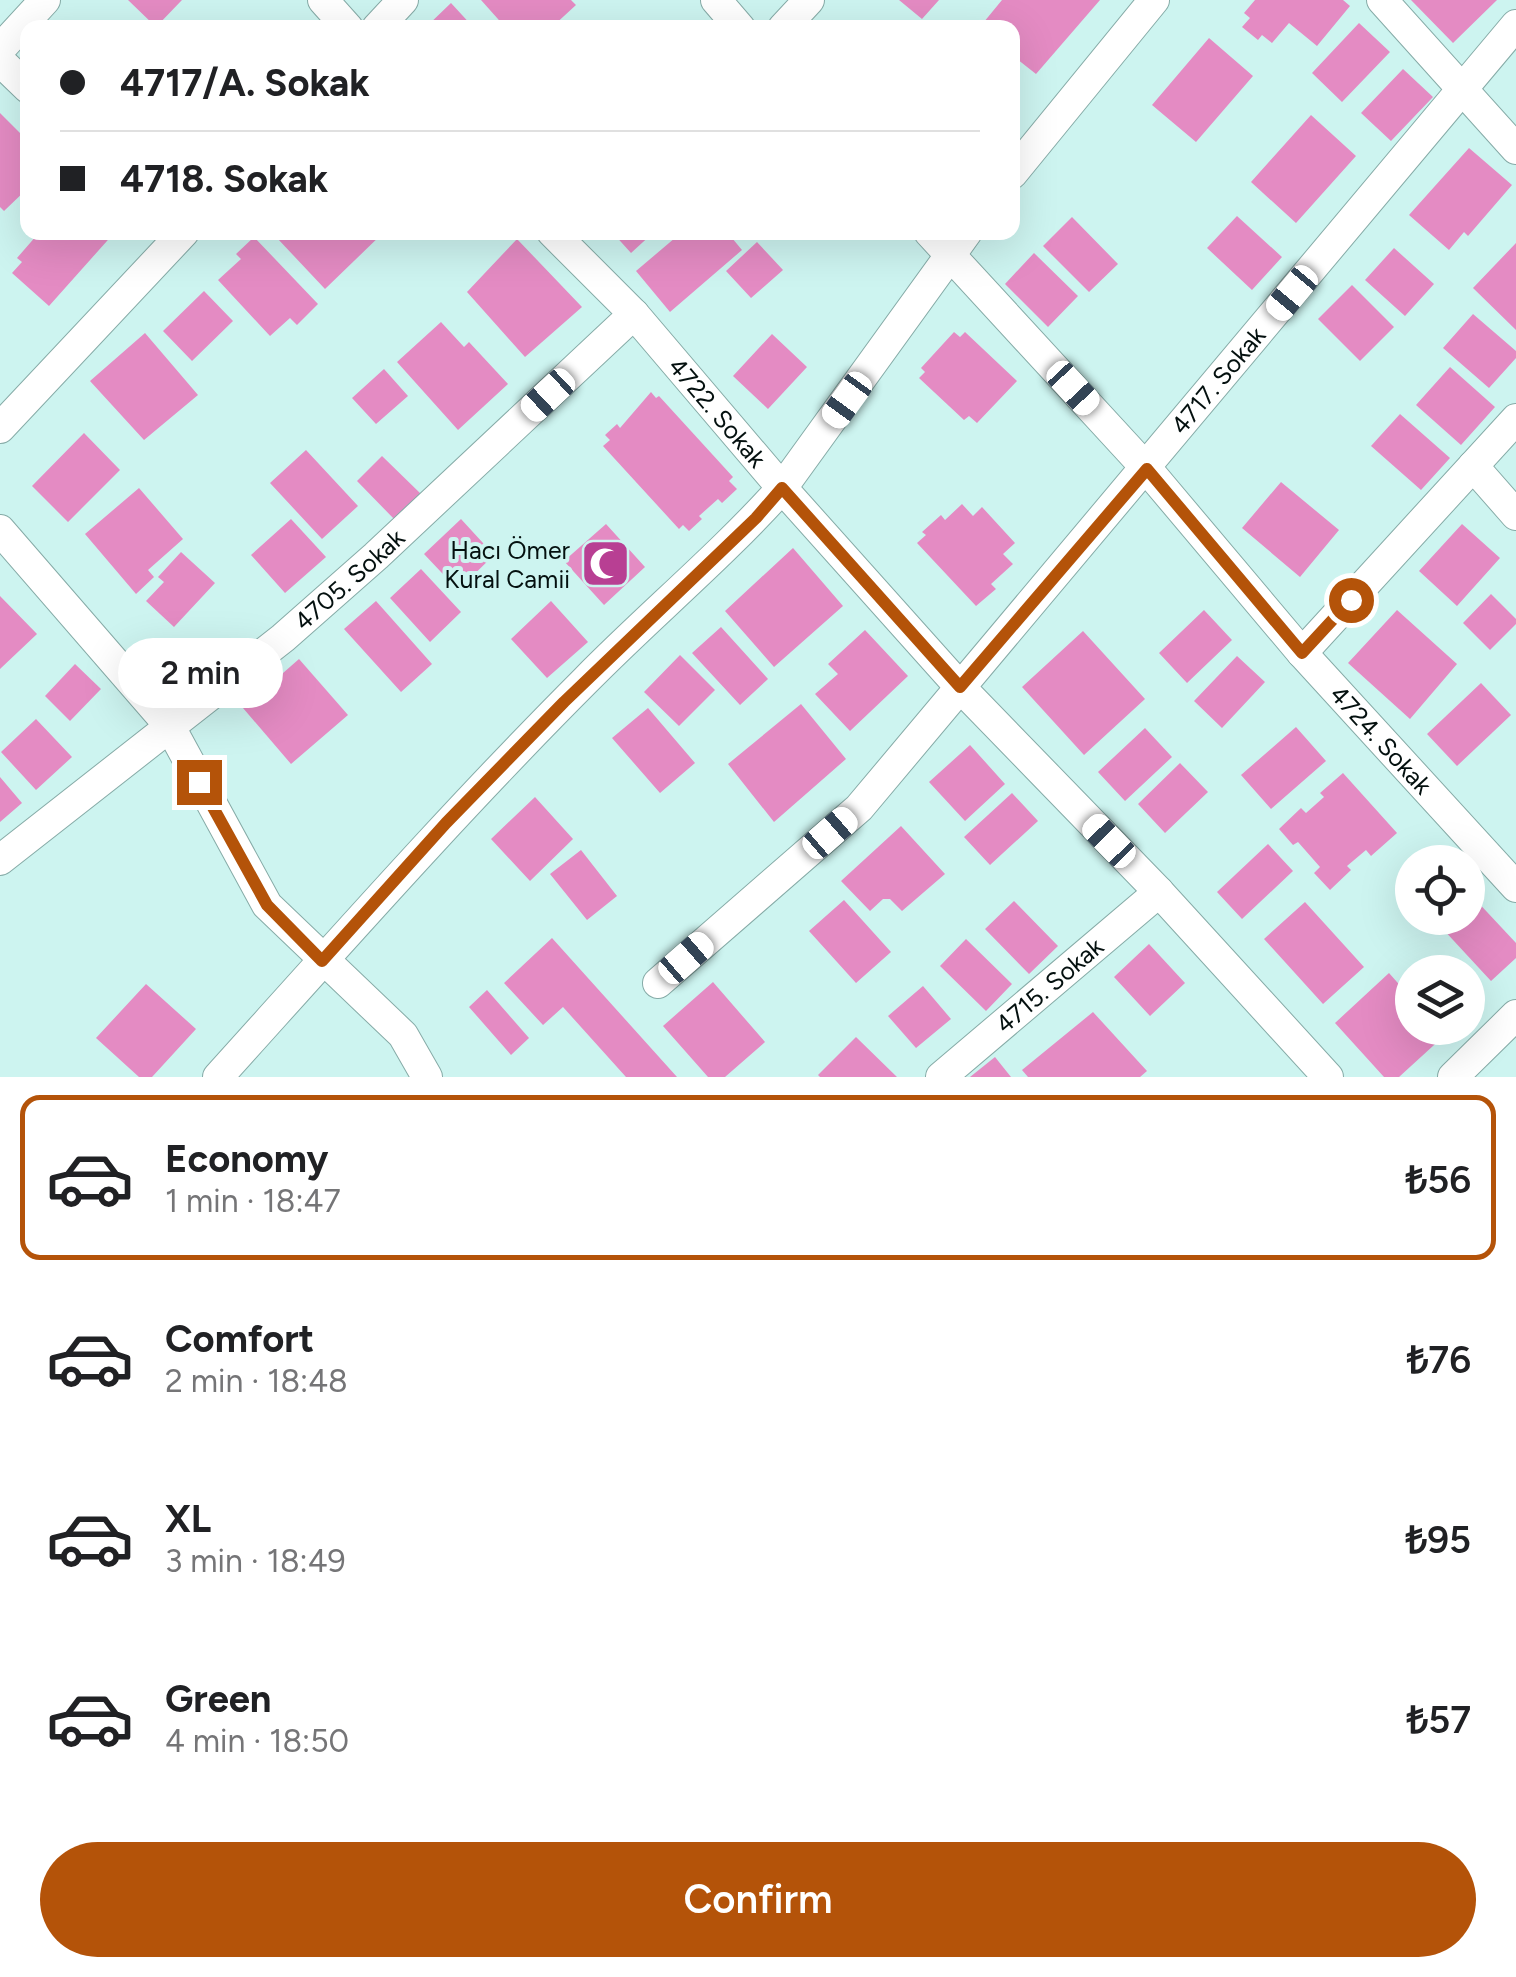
<!DOCTYPE html>
<meta charset="utf-8">
<style>
body{margin:0;font-family:Figtree,sans-serif;background:#f2f2f2;color:#202124;height:100vh;display:flex;flex-direction:column;font-size:38px;white-space:nowrap}
*{box-sizing:border-box;margin:0}
p{font-size:32px;color:#757577}
.icon{flex:none;width:55px;height:55px;fill:none;stroke:currentColor;stroke-width:2;stroke-linecap:round;stroke-linejoin:round}
.map{position:relative;height:1077px;overflow:hidden}
.sheet{display:flex;flex-direction:column;background:#fff;flex:1}
.sheet>*{flex:none}
.guide{position:absolute;left:20px;top:20px;width:1000px;height:220px;border-radius:20px;box-shadow:0 10px 40px #0002;display:grid;align-content:center;height:220px;padding:0 40px;background:#fff}
.tools{position:absolute;left:1395px;top:845px;display:grid;gap:20px}
.tools a{display:grid;place-items:center;width:90px;height:90px;border-radius:50%;background:#fff;box-shadow:0 10px 40px #0002;font-size:50px}
.end{position:absolute;width:45px;height:45px;margin:-22px;border:12px solid #b45309;background:#fff;box-shadow:0 0 0 5px #fff}
.from{border-radius:50%}
.bubble{position:absolute;height:70px;border-radius:35px;background:#fff;box-shadow:0 10px 40px #0002;font-size:32px;font-weight:600;line-height:70px;text-align:center}
.car{position:absolute;width:30px;height:60px;margin:-30px -15px;border-radius:12px;box-shadow:0 0 8px 2px #0007;background:linear-gradient(#fff 24%,#345 0 40%,#fff 0 76%,#345 0 86%,#fff 0)}
.guide b{display:flex;align-items:center;gap:35px;height:95px;font-size:38px}
.guide b+b{border-top:2px solid #e0e0e0}
.guide i{width:25px;height:25px;background:#202124}
ul{padding:18px 0 0;list-style:none}
li{display:flex;align-items:center;gap:30px;height:165px;margin:0 20px 15px;padding:0 20px;border:5px solid transparent;border-radius:20px}
li div{flex:1}
li b{display:block;font-size:38px}
li em{font-style:normal;font-weight:600}
li.selected{border-color:#b45309}
li>.icon{width:90px;height:90px;stroke-width:1.5}
.action{display:flex;gap:20px;margin-top:auto;padding:20px 40px}
.action a{flex:1;height:115px;border-radius:60px;background:#b45309;color:#fff;font-size:40px;font-weight:600;line-height:115px;text-align:center}
.map>svg:first-child{display:block}
.building{fill:#e48bc3}
.lines{fill:none;stroke-linecap:round;stroke-linejoin:round}
.minor-casing{stroke:#86aba7;stroke-width:32}
.minor{stroke:#fff;stroke-width:30}
.route{stroke:#b45309;stroke-width:12}
.labels{text-anchor:middle;dominant-baseline:central;stroke-width:8;stroke-linejoin:round;paint-order:stroke}
.street-label{font-size:25px;fill:#04100f;stroke:#cdf4f0}
.poi-label{font-size:25px;fill:#04100f;stroke:#cdf4f0;text-anchor:end}
</style>
<div class="map">
<svg width="1516" height="1077" viewBox="0 0 1516 1077">
<rect width="100%" height="100%" fill="#cdf4f0"/>
<path class="building" d="M128,0H182L156,27Z
M481,0H571L576,5L551,28H506Z
M899,0H939L922,19Z
M1002,0H1100L1036,74L1012,55V28H979Z
M1255,0H1343L1350,6L1317,46L1289,23L1272,43L1262,35L1258,40L1242,27L1250,18L1244,13Z
M1411,0H1497L1453,43Z
M451,3L474,28H425Z
M1359,23L1390,52L1342,102L1312,73Z
M1209,38L1253,76L1196,142L1152,105Z
M1403,69L1433,97L1391,141L1361,113Z
M0,113L28,141V188L4,211L0,207Z
M1311,115L1356,156L1296,223L1251,182Z
M1469,148L1512,185L1468,236L1464,232L1449,250L1409,215Z
M1237,216L1282,257L1252,290L1207,248Z
M1072,217L1118,264L1089,292L1043,246Z
M49,232H115L49,306L12,273L22,262L17,258L37,235L42,240Z
M282,232H384L325,289L277,238Z
M612,232H654L631,253Z
M682,232H727L742,250L670,312L636,271Z
M254,237L318,304L297,325L290,318L270,336L218,280L241,259L236,254Z
M517,239L582,307L525,357L467,292Z
M757,242L783,270L751,298L726,271Z
M1516,243V330L1473,288Z
M1394,248L1434,284L1405,316L1365,280Z
M1034,253L1078,296L1048,327L1005,284Z
M1352,285L1394,327L1360,361L1318,319Z
M204,291L233,321L192,361L163,331Z
M1473,314L1516,351V358L1489,388L1443,348Z
M441,322L464,347L469,342L508,384L458,430L397,362Z
M954,332L960,337L965,332L1017,381L977,423L969,416L964,420L919,378L925,372L921,368Z
M145,333L198,395L144,440L90,381Z
M772,334L807,367L768,409L733,376Z
M1450,367L1495,407L1461,445L1416,405Z
M384,369L408,396L376,424L352,398Z
M651,392L656,398L659,396L733,477L729,481L737,489L722,503L718,499L699,516L702,519L689,531L683,525L679,529L603,446L610,440L605,435L617,424L620,428Z
M1400,414L1450,458L1421,490L1371,446Z
M84,433L120,470L68,522L32,486Z
M306,450L358,506L322,539L270,483Z
M382,456L421,494L395,520L357,481Z
M1281,482L1339,530L1300,577L1242,528Z
M139,488L183,539L148,570L154,577L136,594L85,534Z
M962,504L973,516L982,507L1015,543L1003,554L1013,564L991,584L996,589L976,606L917,543L926,535L922,532L941,515L945,520Z
M291,519L326,557L285,593L251,555Z
M461,519L494,555L458,590L424,554Z
M606,524L645,567L604,605L564,561Z
M1462,524L1500,558L1457,606L1419,571Z
M793,548L843,606L774,667L725,611Z
M181,552L215,583L174,627L146,601L164,582L158,577Z
M421,569L461,612L430,642L390,598Z
M1491,594L1516,619V624L1490,650L1463,623Z
M0,596L37,634L0,669Z
M376,601L432,664L401,692L344,629Z
M551,601L588,642L547,678L511,639Z
M1204,610L1232,640L1187,683L1159,653Z
M1397,610L1457,664L1410,719L1348,663Z
M721,627L768,679L740,705L692,653Z
M865,630L908,676L850,731L815,694L838,674L828,664Z
M1083,631L1145,699L1084,755L1022,687Z
M680,655L715,690L679,726L644,692Z
M1237,656L1265,682L1222,728L1194,701Z
M299,659L348,715L291,764L243,708Z
M75,664L101,689L70,721L45,696Z
M1481,683L1511,715L1457,766L1427,734Z
M801,704L846,759L774,822L728,764Z
M648,708L695,763L660,793L612,738Z
M36,719L72,757L36,790L1,752Z
M1296,727L1326,761L1271,809L1241,775Z
M1145,728L1172,757L1125,801L1098,772Z
M970,745L1005,784L965,821L929,782Z
M1180,763L1208,792L1165,833L1138,804Z
M1343,773L1397,833L1371,856L1366,850L1347,866L1351,870L1330,890L1314,873L1320,867L1298,842L1293,845L1279,829L1301,808L1306,813L1324,797L1320,793Z
M0,777L22,803L0,822Z
M1012,793L1038,821L990,865L964,837Z
M535,797L573,839L530,881L491,839Z
M901,826L945,874L902,911L890,899H883L870,911L841,881Z
M1268,844L1293,871L1242,919L1217,892Z
M581,850L617,896L587,920L550,874Z
M1473,897L1516,943V958L1491,981L1441,927L1451,918H1468V902Z
M844,900L891,952L856,983L809,931Z
M1014,901L1058,946L1029,974L985,929Z
M1305,902L1364,967L1323,1004L1264,939Z
M552,938L677,1077H626L563,1007L543,1025L504,983Z
M966,939L1012,984L986,1011L940,966Z
M1149,944L1185,983L1150,1016L1114,977Z
M1389,973L1412,999V1028H1438L1445,1035L1399,1077H1384L1335,1023Z
M713,982L765,1042L725,1077H708L663,1026Z
M146,984L196,1029L152,1077H139L96,1038Z
M923,986L951,1019L916,1048L888,1016Z
M487,990L529,1038L511,1055L469,1007Z
M1093,1012L1147,1071L1140,1077H1028L1022,1070Z
M856,1037L897,1077H820L818,1075Z
M995,1057L1011,1077H970Z"/>
<g class="lines">
<defs>
<g id="minor">
<path d="M323,0L348,28"/>
<path d="M716,0L740,28"/>
<path d="M1382,0L1516,149"/>
<path d="M377,28L403,0"/>
<path d="M783,28L809,0"/>
<path d="M0,49L45,0"/>
<path d="M0,61L28,88"/>
<path d="M1012,174L1154,0"/>
<path id="s1" d="M552,232L634,314L782,488L960,687L1159,892L1328,1077"/>
<path id="s2" d="M929,232L1147,469L1302,653L1516,887"/>
<path d="M0,428L184,232"/>
<path d="M1473,466L1516,515"/>
<path d="M0,530L169,725L267,905L403,1035L427,1077"/>
<path d="M1302,653L1516,419"/>
<path id="s3" d="M0,860L283,638L376,556L634,314"/>
<path id="s4" d="M658,983L859,808L1516,25"/>
<path d="M218,1077C339,943 458,808 586,680C650,615 721,556 782,488L967,232"/>
<path id="s5" d="M941,1077L1159,892"/>
<path d="M1453,1077L1516,1015"/>
</g>
</defs>
<use href="#minor" class="minor-casing"/>
<use href="#minor" class="minor"/>
</g>
<g class="lines">
<path class="route" d="M199,782L267,905L322,961L446,823L564,702L756,518L782,488L960,687L1147,469L1302,653L1351,600"/>
</g>
<defs>
<symbol id="mosque-square" viewBox="-11 -11 22 22"><rect x="-9" y="-9" width="18" height="18" rx="4" fill="#b83f93" stroke="#cdf4f0"/><path d="M3.5-4.9A6 6 0 1 0 3.5 4.9A5 5 0 1 1 3.5-4.9Z" fill="#fff"/></symbol>
</defs>
<g fill-rule="evenodd">
<use href="#mosque-square" x="578" y="536" width="55" height="55"/>
</g>
<g class="labels">
<g class="street-label">
<text stroke="none"><textPath href="#s4" startOffset="825">4717. Sokak</textPath></text>
<text stroke="none"><textPath href="#s1" startOffset="245">4722. Sokak</textPath></text>
<text stroke="none"><textPath href="#s3" startOffset="448">4705. Sokak</textPath></text>
<text stroke="none"><textPath href="#s2" startOffset="680">4724. Sokak</textPath></text>
<text stroke="none"><textPath href="#s5" startOffset="142">4715. Sokak</textPath></text>
</g>
<g class="poi-label">
<text x="570" y="550">Hacı Ömer<tspan x="570" dy="29">Kural Camii</tspan></text>
</g>
</g>
</svg>
<div class="tools">
<a><svg class="icon" aria-label="locate" viewBox="0 0 24 24"><circle cx="12" cy="12" r="6"/><path d="M12 2v4M12 18v4M2 12h4M18 12h4"/></svg></a>
<a><svg class="icon" aria-label="layers" viewBox="0 0 24 24"><path d="M12 4l9 5-9 5-9-5zM3 14l9 5 9-5"/></svg></a>
</div>
<i class="end from" style="left:1351px;top:600px"></i>
<i class="end" style="left:199px;top:782px"></i>
<div class="bubble" style="left:118px;top:638px;width:165px">2 min</div>
<i class="car" style="left:1292px;top:293px;rotate:220deg"></i>
<i class="car" style="left:1073px;top:388px;rotate:137deg"></i>
<i class="car" style="left:548px;top:395px;rotate:227deg"></i>
<i class="car" style="left:847px;top:400px;rotate:216deg"></i>
<i class="car" style="left:830px;top:833px;rotate:49deg"></i>
<i class="car" style="left:1109px;top:841px;rotate:316deg"></i>
<i class="car" style="left:686px;top:958px;rotate:49deg"></i>
<div class="guide">
<b><i class="from"></i>4717/A. Sokak</b>
<b><i></i>4718. Sokak</b>
</div>
</div>
<section class="sheet">
<ul>
<li class="selected"><svg class="icon" aria-label="car" viewBox="0 0 24 24"><path d="M5 17H2v-5l4-1 3-4h7l3 4 3 1v5h-3M9 17h6M6 11h13"/><circle cx="7" cy="17" r="2"/><circle cx="17" cy="17" r="2"/></svg><div><b>Economy</b><p>1 min · 18:47</p></div><em>₺56</em></li>
<li><svg class="icon" aria-label="car" viewBox="0 0 24 24"><path d="M5 17H2v-5l4-1 3-4h7l3 4 3 1v5h-3M9 17h6M6 11h13"/><circle cx="7" cy="17" r="2"/><circle cx="17" cy="17" r="2"/></svg><div><b>Comfort</b><p>2 min · 18:48</p></div><em>₺76</em></li>
<li><svg class="icon" aria-label="car" viewBox="0 0 24 24"><path d="M5 17H2v-5l4-1 3-4h7l3 4 3 1v5h-3M9 17h6M6 11h13"/><circle cx="7" cy="17" r="2"/><circle cx="17" cy="17" r="2"/></svg><div><b>XL</b><p>3 min · 18:49</p></div><em>₺95</em></li>
<li><svg class="icon" aria-label="car" viewBox="0 0 24 24"><path d="M5 17H2v-5l4-1 3-4h7l3 4 3 1v5h-3M9 17h6M6 11h13"/><circle cx="7" cy="17" r="2"/><circle cx="17" cy="17" r="2"/></svg><div><b>Green</b><p>4 min · 18:50</p></div><em>₺57</em></li>
</ul>
<div class="action"><a>Confirm</a></div>
</section>
